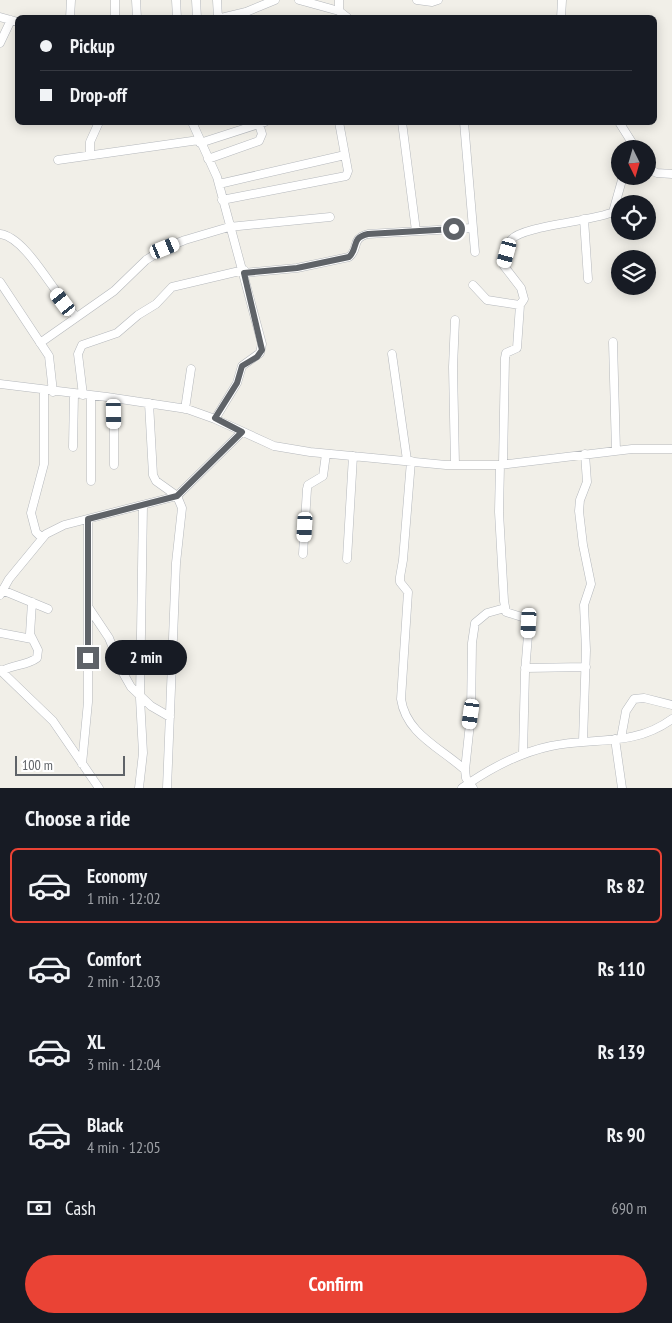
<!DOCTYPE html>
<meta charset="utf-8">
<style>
body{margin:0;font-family:"PT Sans Narrow",sans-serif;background:#20242c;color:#f1f3f6;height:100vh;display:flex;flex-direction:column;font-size:19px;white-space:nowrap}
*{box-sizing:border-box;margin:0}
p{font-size:16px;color:#9ea1a6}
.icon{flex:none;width:28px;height:28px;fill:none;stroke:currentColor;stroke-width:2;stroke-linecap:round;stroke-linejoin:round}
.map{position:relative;height:788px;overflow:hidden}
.side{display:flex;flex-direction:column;background:#171b24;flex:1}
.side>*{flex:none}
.hud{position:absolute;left:15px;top:15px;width:642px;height:110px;border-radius:8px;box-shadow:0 2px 12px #0003;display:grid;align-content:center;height:110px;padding:0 25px;background:#171b24}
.needle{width:32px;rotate:175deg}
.buttons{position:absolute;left:611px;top:140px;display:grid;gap:10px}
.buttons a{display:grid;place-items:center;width:45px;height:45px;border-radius:50%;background:#171b24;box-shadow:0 2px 12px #0003;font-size:25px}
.scale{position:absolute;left:15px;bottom:12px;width:110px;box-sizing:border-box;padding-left:5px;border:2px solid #5f6368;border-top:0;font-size:14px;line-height:18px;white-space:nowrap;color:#5f6368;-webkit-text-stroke:4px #fff;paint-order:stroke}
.end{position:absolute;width:22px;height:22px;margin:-11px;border:6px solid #5f6368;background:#fff;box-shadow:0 0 0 2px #fff}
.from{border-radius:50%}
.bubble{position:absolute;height:35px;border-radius:18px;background:#171b24;box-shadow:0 2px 12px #0003;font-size:16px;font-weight:700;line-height:35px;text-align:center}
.car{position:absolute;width:15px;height:30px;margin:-15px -8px;border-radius:6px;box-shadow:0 0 4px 1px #0007;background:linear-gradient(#fff 24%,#345 0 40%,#fff 0 76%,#345 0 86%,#fff 0)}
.hud b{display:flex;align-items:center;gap:18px;height:48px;font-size:19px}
.hud b+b{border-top:1px solid #363941}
.hud i{width:12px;height:12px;background:#f1f3f6}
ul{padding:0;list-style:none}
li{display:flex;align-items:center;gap:15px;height:75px;margin:0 10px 8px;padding:0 15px;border:2px solid transparent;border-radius:8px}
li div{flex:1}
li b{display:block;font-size:19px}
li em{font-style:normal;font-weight:700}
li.current{border-color:#ea4335}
li>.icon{width:45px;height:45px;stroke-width:1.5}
h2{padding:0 25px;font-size:22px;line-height:60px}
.pay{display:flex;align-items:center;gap:12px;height:55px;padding:0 25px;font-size:19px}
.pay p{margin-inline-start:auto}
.cta{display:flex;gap:10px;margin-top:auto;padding:10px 25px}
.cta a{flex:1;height:58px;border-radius:30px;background:#ea4335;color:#fff;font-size:20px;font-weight:700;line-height:58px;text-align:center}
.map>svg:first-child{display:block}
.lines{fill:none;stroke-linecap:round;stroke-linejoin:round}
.minor-casing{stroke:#b5b8bc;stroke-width:9}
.minor{stroke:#fff;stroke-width:8}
.route{stroke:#5f6368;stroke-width:6}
</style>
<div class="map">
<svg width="672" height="788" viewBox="0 0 672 788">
<rect width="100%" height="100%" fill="#f1efe8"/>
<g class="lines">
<defs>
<path id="minor" d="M115,0V18
M136,0L137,18
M176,0L177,18
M196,0L197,18
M217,0L218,18
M299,0L339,11L348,18
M417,0L432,2L438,0
M339,11V0
M0,17L18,22
M70,18L71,0
M221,18L246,12L275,0
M561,18L562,0
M0,43L11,20
M192,122L217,177L262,344L260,353L242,366L237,383L215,419
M402,122L416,231
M464,122L475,252
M619,122L636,149
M200,143L265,122
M90,155V142L99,122
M208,159L259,141L262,134L259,124
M58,160L199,140
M648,169L657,173L672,174
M219,184L345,155
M222,200L346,176L348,171L339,122
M584,219L588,279
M0,234C27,237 56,298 76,316
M244,273L297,268L349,257C360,248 350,239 368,234L472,228
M0,282L49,356L53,392
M473,285L487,300L520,305
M455,320L453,367L455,465
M613,342L616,451
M40,343L114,291L146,260L165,248L185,240L229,227L330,217
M392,354L407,460
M0,384L107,397L187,409L215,419L274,446L310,452L446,465H500L632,449H672
M83,395L78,354L82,345L117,333L138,315L156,304L172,287L244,270
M114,398V465
M149,403L153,475L156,481L177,496L182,508L176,563L167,788
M185,409L191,369
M73,447L74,394
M411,461L403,560L400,577V582L408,592L401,699C406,734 441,748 465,770
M503,464L505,358L506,353L517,348L520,305L524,299L521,288L504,266C506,258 507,246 511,240C520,226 595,221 613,212L622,180L627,176
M500,465L499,512L504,601L506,612L525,618L529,623L525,672L523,754
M91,481V395
M41,537L36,532L31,513L44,464V391
M303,554L307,489L308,485L323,476L326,454
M347,559L353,456
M2,590L48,609
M0,595L9,579L46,534L64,525L177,496L242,432
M89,608L109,638L123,673L131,687L151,706L170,717
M0,633L32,639
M525,668L586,667
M0,670L53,721L99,788
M2,671C14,664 26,666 37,658L38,650L30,634L32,602
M621,738L626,711L634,699L644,698L672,705
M615,739L622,788
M583,741L586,650L584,605L591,584L583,545L579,511L580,500L587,482L585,454
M82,764L88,702V519
M139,788L143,753L140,698L143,505
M462,788C489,769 518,753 551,746C594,737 634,747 672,719
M473,788L466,778L465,770L471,714L472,643L475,623L487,613L505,608"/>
</defs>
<use href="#minor" class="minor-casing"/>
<use href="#minor" class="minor"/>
</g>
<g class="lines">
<path class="route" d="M88,658V519L177,496L242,432L215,418L237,383L242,366L257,357L262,350L244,273L297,268L349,257C359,248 350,238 368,234L454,229"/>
</g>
</svg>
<div class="buttons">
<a><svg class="needle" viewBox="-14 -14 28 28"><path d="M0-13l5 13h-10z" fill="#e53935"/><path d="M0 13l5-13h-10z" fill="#9ea1a6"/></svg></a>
<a><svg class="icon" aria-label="locate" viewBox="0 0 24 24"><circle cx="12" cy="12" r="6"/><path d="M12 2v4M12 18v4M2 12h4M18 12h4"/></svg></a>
<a><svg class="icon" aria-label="layers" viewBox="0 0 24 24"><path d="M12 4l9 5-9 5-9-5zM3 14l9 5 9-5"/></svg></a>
</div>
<div class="scale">100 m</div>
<i class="end from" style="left:454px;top:229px"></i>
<i class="end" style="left:88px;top:658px"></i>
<div class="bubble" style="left:105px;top:640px;width:82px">2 min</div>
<i class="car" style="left:165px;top:248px;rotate:68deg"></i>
<i class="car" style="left:507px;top:253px;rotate:195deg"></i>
<i class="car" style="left:63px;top:302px;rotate:323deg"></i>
<i class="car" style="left:114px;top:414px;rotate:179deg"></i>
<i class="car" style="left:305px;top:527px;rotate:183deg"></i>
<i class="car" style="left:529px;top:623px;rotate:183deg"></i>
<i class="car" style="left:471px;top:714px;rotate:188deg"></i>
<div class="hud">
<b><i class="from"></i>Pickup</b>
<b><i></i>Drop-off</b>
</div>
</div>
<section class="side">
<h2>Choose a ride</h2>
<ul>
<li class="current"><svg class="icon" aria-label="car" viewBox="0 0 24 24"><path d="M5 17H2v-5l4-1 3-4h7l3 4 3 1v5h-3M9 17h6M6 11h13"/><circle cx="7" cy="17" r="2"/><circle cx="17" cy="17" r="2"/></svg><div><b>Economy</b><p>1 min · 12:02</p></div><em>Rs 82</em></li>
<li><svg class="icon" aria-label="car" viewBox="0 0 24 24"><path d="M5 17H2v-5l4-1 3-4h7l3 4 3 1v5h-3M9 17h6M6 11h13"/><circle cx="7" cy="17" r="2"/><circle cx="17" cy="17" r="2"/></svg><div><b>Comfort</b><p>2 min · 12:03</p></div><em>Rs 110</em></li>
<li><svg class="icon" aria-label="car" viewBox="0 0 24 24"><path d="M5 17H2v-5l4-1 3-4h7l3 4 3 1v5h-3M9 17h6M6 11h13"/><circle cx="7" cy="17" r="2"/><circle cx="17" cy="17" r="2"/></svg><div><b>XL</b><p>3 min · 12:04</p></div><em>Rs 139</em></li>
<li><svg class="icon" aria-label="car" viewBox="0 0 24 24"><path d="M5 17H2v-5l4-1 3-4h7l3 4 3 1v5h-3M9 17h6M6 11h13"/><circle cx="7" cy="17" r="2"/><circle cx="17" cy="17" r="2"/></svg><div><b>Black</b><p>4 min · 12:05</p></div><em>Rs 90</em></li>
</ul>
<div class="pay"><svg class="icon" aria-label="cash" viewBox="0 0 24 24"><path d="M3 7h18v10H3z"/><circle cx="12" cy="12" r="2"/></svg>Cash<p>690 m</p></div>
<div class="cta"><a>Confirm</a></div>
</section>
